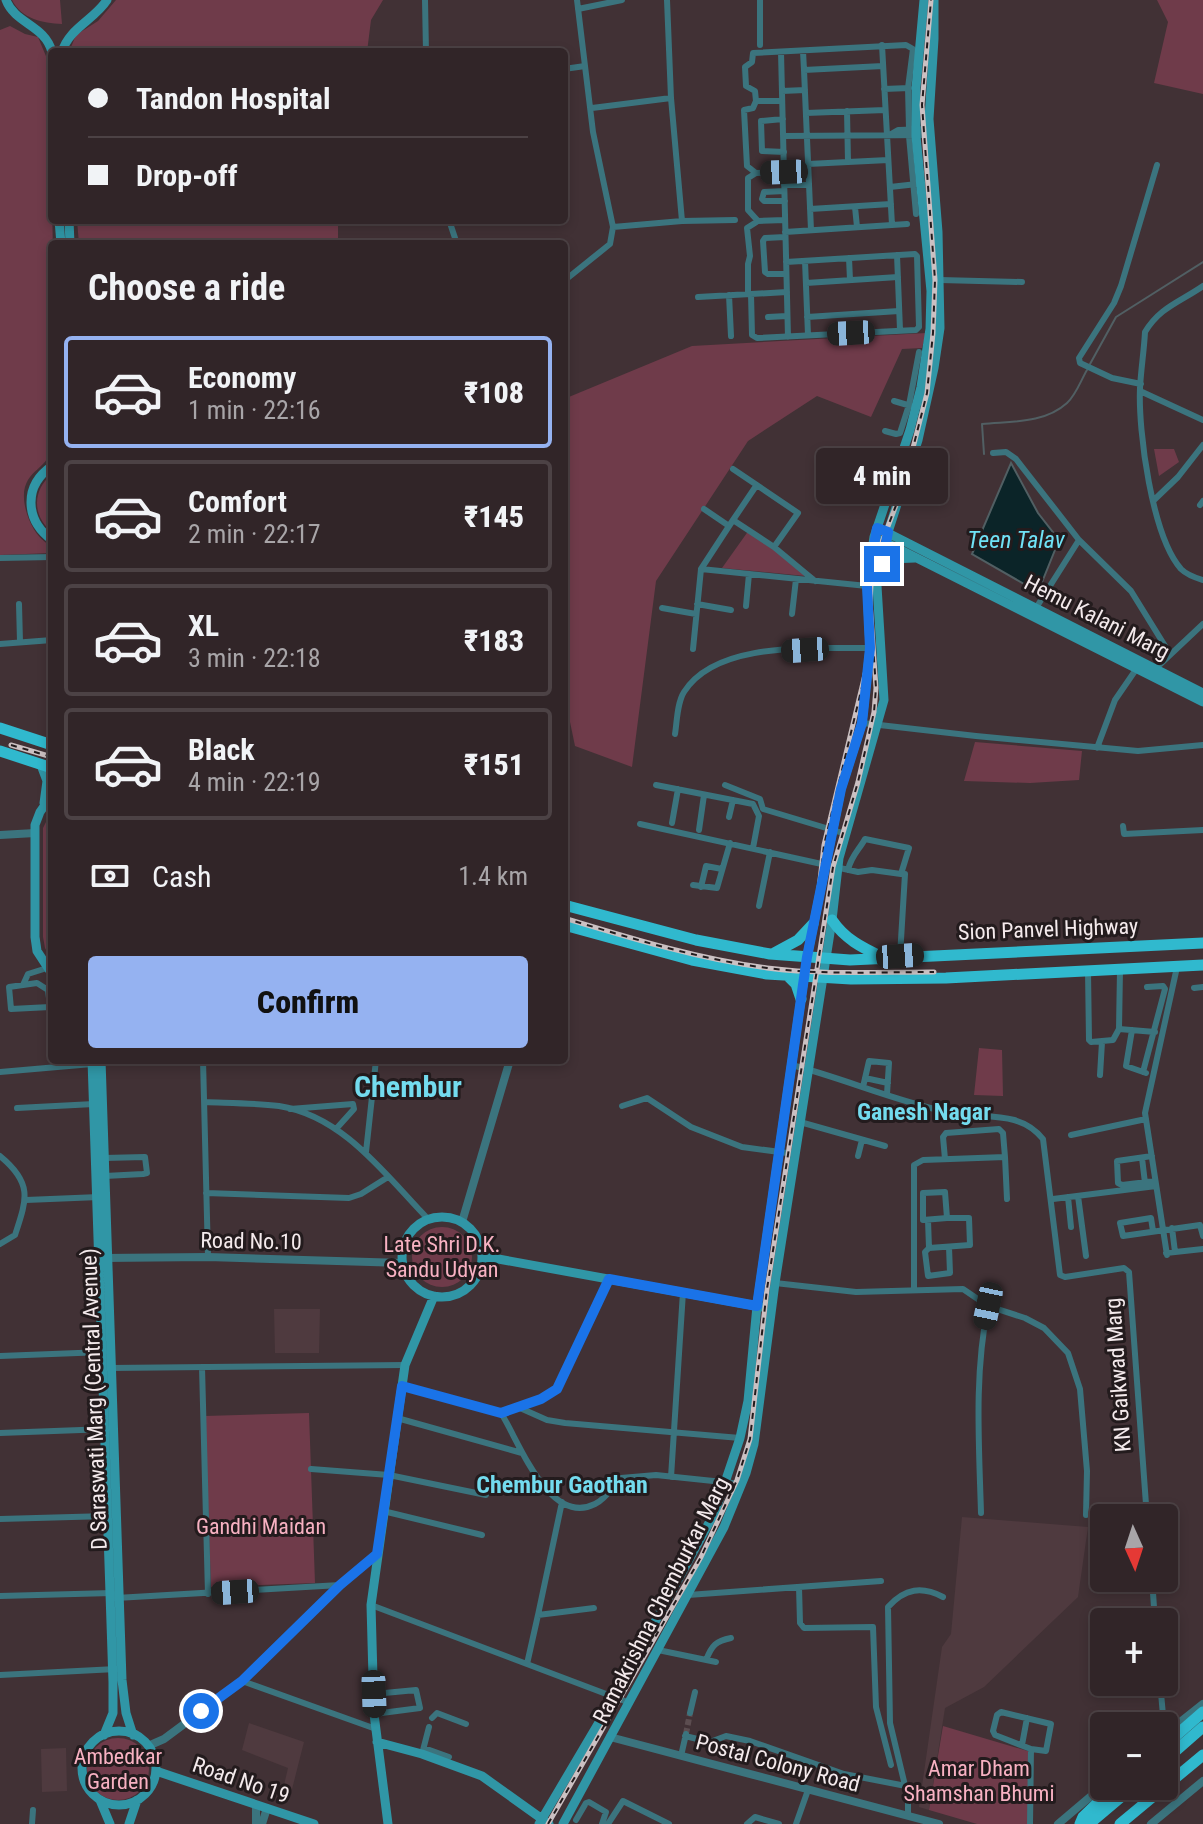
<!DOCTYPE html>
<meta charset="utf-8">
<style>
body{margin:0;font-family:"Roboto Condensed",sans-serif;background:#392d30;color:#f1f3f6;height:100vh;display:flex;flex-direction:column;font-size:30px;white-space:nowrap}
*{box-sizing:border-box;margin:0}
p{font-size:26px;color:#a8a5a8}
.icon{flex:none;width:44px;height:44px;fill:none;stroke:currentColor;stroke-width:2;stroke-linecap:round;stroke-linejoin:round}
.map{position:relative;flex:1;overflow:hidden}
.sheet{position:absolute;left:48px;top:240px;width:520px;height:824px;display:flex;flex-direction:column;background:#312528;border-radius:8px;box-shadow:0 4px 12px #0003,0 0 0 2px #4c4245}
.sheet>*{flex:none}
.top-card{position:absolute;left:48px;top:48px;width:520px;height:176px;border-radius:8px;box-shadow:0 4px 12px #0003,0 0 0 2px #4c4245;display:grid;align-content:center;height:176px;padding:0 40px;background:#312528}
.needle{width:52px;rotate:177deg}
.fabs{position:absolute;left:1090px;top:1504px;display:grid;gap:16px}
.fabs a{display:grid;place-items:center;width:88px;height:88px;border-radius:8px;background:#312528;box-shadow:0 4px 12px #0003,0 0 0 2px #4c4245;font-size:40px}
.end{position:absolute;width:36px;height:36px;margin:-18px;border:10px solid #1a73e8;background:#fff;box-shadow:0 0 0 4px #fff}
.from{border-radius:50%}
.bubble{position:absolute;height:56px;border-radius:8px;background:#312528;box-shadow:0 4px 12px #0003,0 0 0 2px #4c4245;font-size:26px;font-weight:800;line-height:56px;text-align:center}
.car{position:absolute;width:24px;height:48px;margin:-24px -12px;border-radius:10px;box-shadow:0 0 6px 2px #0007;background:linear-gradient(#222 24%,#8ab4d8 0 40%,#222 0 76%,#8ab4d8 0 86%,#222 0)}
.top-card b{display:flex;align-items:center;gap:28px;height:76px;font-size:30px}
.top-card b+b{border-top:2px solid #4c4245}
.top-card i{width:20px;height:20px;background:#f1f3f6}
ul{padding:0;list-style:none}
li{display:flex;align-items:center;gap:24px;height:112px;margin:0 16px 12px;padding:0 24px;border:4px solid #4c4245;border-radius:8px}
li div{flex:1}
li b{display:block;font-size:30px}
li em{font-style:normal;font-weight:800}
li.active{border-color:#95b2f1}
li>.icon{width:72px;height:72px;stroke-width:1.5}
h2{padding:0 40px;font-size:36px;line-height:96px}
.pay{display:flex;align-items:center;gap:20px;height:88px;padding:0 40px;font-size:30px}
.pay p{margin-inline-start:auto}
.primary-button{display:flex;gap:16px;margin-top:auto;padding:16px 40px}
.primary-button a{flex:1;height:92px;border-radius:8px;background:#95b2f1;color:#111;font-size:32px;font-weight:800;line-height:92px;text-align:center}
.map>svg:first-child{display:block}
.built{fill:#4f3a3f}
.green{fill:#6f3b4a}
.water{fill:#0b2428;stroke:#515f63;stroke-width:2}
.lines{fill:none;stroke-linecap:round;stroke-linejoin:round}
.stream{stroke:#515f63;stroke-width:2}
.minor-tunnel{stroke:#5c4d50;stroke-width:6;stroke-dasharray:6 3;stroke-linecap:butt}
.minor{stroke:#3b747e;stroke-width:6}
.tertiary{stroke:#3b747e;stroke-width:8}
.secondary{stroke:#3096a6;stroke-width:9}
.trunk{stroke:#30b9ce;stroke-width:11}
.rail-casing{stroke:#cbc0c2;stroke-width:5}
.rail{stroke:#231b1d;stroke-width:2;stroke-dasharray:6;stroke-linecap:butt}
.route{stroke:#1a73e8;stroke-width:10}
.labels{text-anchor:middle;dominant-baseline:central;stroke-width:6;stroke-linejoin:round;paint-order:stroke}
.street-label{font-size:22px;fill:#f4eaec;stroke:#231b1d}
.park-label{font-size:22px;fill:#f8b1c2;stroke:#231b1d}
.water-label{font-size:24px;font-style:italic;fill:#6fe2f6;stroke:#231b1d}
.neighbourhood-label{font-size:24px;font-weight:bold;fill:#73dbee;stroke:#231b1d}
.district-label{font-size:30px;font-weight:bold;fill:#73dbee;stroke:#231b1d}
</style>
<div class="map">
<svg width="1203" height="1824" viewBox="0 0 1203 1824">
<rect width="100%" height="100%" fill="#413135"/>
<path class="built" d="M274,1309H320L319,1353H275Z
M962,1517L1088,1527L1078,1597L984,1687L945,1708L929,1810L919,1807L942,1647L951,1634Z
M249,1723L304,1742L289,1801L281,1798L288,1768L242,1750Z
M66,1748L67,1791L42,1792L41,1749Z"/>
<path class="green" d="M12,0H60L62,24C42,23 22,19 12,0Z
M116,0H383L371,20L367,52H69L76,35L98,21Z
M1157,0H1203V94L1154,83L1168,22Z
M10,26L25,34L38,37L48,61C52,191 56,315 52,445C51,473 13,468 27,514C32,529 39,539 52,547V553L0,555V30Z
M77,220H338V244H79Z
M926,333L922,348L902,349L871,417L817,396L748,441L656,581L632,767L575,746L564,693V399L692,346Z
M1154,449H1174L1179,462L1159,476Z
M52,474V532C32,516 32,490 52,474Z
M749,530L815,577L722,568Z
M975,742L1082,751L1079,780L1030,783L964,781Z
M52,810V961L45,948L43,937V828Z
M979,1048L1002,1050L1003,1096L974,1095Z
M412 1257a30 30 0 1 1 60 0a30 30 0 1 1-60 0Z
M309,1413L315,1583L211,1587L205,1416Z
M943,1726L1031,1752V1824H977L929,1810Z
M87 1769a31 31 0 1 1 62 0a31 31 0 1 1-62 0Z"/>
<path class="water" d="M1011,463L1038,513L1059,540L1038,592L972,554Z"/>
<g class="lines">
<path class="stream" d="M1090,364L1116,317L1203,262
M984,454L982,424C1010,421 1044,424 1067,403C1076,395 1081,380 1087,370"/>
<path class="minor-tunnel" d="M686,1734L690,1713"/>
<path class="minor" d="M425,0L426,52
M577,0L593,132L613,227
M578,9L622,0
M760,45V0
M803,51L804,70L883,66
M781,52L788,337
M564,69L585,66
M804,70L811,230
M884,89L909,88
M782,91L805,90
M756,101L755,91L746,86L745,67L752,62L753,53L906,45L913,49L908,88L909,129
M592,108L671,98
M847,111L848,162
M806,113L885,110
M783,119L761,121L762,151L784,152
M891,134L898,130L930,129
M783,136L930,135
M909,136L916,214
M808,164L888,160
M756,173L747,166L744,110L753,108L756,101H782
M784,185H809
M890,187L917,184
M784,191L764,192L762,199L764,201H785
M855,207L857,227
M810,209L891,204
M449,220L457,244
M682,221L735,220
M758,221L748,210V178L756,173L784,172
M892,225L907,224
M785,232L892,225L882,45
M785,237L765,238L763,241L765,272L768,274H786
M897,255L900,330
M849,258L850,280
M805,261L808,335
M940,280L1022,282
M564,281L610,244L613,227L682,221L671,98L667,0
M806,283L898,277
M1203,286C1180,302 1160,307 1145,332C1144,351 1141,369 1140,388C1138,431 1152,536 1181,569C1186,574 1196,578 1203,580
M748,294V264L750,256L747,228L758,221L785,220
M751,294L752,335L757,338L916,330L919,327L917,256L915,254L786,262
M729,295L731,336
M698,297L787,292
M768,317L787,316
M807,317L899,311
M1141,384L1112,378L1080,363L1079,358L1114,303L1121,286L1157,165
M1140,391L1203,420
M894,401L911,406
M885,431L896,434L900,433L909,405L919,352
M993,453L1006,452L1016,459L1079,540L1036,608
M733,469L798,513L774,547
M1153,501L1178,477L1203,445
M1200,505L1203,501
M704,509L729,526
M733,520L756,486
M1079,540L1131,591L1170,654
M0,558L52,557
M815,581L774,547L733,520L701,569L867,586
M19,604L20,642
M697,604L731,610
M746,606L749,574
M662,608L696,614
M792,614L796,579
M0,644L52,640
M693,649L701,569
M1153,671L1203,624
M862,723L976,736L1138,751L1203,745
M675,734C677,722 677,703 684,692C717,640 815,649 870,648
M1097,748L1115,700L1137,668
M656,785L753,804L759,816L753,848
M725,785L760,799L763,809L846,834
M729,817L733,800
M672,823L678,789
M640,824L858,872L872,870L901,874L909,848L865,839C859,850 851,856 848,870
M1123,826L1124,834L1203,830
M699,830L704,795
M693,885L717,888L730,843
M701,887L706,866L722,869
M759,906L770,852
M900,956L905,874
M1088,971L1089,1040L1091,1042L1113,1040L1119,1029L1120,970
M37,983L48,990L50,1007L11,1009L9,987Z
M23,985L28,974L47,968
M1194,988L1203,987
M1119,1029L1155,1032
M1132,1030L1126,1066L1146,1073
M203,1060L208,1257
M792,1065C846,1079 897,1102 952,1113C985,1119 1020,1110 1043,1139L1060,1275L1065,1277L1124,1268L1129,1272L1147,1518
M0,1072L92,1064
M1143,1072L1165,989L1163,986L1147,987
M1100,1075L1102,1042
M865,1078L888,1083
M863,1087L869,1061L889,1063L887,1094
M205,1102C229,1103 255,1103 279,1106C344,1116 386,1176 429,1220
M622,1106L647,1098L691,1127L742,1147L795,1154
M17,1108L94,1104
M290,1109L353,1104L354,1109L336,1129
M800,1122L885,1146
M1071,1135L1146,1119
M366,1152L376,1060
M0,1156C33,1183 27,1199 15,1235L0,1244
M858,1156L862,1140
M1152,1156L1117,1161L1118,1183L1122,1185L1155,1181
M104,1158L145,1157L147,1173L143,1174L105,1176
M1142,1158L1145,1183
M945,1159L943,1137L946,1133L999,1129L1003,1133L1005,1157
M945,1192L947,1218L923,1220V1193Z
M206,1193L349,1198L361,1194L388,1177
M1078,1196L1086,1256
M1068,1197L1071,1227
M1053,1199L1156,1186
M26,1200L99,1197
M928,1220L929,1248L970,1245L969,1218H947
M1172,1228L1175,1252
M1153,1231L1151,1218L1120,1223L1123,1236L1200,1225L1203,1236
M929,1248L925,1252L928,1276L950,1273L949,1247
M1166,1253L1203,1249
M1167,1255L1145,1113L1177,967
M775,1283L856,1292L963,1289L988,1306L1025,1318L1044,1328L1068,1353L1080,1389L1087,1471L1086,1515
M914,1290V1165L923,1160L1005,1157L1007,1199
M0,1356L104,1352
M202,1367L208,1594
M110,1368L405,1365
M402,1386L501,1413L541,1399L557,1389L609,1279
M520,1408L547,1420L565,1423L740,1438
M501,1413C519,1441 549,1527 595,1504C607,1498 612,1487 621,1478L656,1475L742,1484
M397,1418L522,1453
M0,1433L108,1429
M311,1469L389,1475L486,1495
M671,1477L683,1292
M383,1511L482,1535
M981,1513C979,1443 974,1375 988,1306
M0,1519L108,1516
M1152,1578L1155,1622
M799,1587L800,1623L804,1628L873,1627L876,1707L891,1765
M688,1595L881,1581
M0,1596L112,1593
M116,1598L340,1585
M371,1605L630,1703
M538,1615L562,1502
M658,1650L716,1662
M706,1660C712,1645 716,1641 731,1638
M527,1664L538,1615L594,1608
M0,1675L116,1669
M242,1681L376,1729
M1160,1682L1164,1726
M374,1694L416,1690L420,1708L374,1714
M1001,1712L1051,1724L1046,1751L1031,1749L995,1735L993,1731L997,1715Z
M690,1713L695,1692
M432,1718L437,1713L466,1724
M685,1736L710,1742L726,1736L750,1741L844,1774L906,1786
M1022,1745L1027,1718
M424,1748L449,1757
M422,1754L429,1727
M681,1756L686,1734
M908,1816V1798L890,1723L888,1607C905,1588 922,1586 943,1597
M576,1820L586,1803L589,1802L606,1812L602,1824
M32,1824L33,1810
M608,1824L623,1801L669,1824
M747,1824L755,1817L779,1824
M796,1824L808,1790
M1030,1824L1031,1749"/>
<path class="tertiary" d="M0,835L35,833
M462,1222L510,1060
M103,1258L208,1257L403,1263
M1164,1735L1203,1704
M610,1737L939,1824
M148,1746L164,1739L242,1681L340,1585L377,1554
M256,1824V1805
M262,1824L267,1808
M1058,1824L1104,1785
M1151,1824L1203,1781"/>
<path class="secondary" d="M6,0C15,24 45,25 52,52
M62,52C69,28 94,20 107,0
M59,220L61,244
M69,220L70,244
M52,466C23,486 25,520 52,540
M884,531L1203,693
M881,540L1203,702
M882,564L890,559L915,558
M41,765L47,781L44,803
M52,795L40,812L35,825V937L37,951L52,974
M92,1060L113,1682V1713L104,1735
M101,1060L122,1680L126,1713L133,1735
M402 1257a40 40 0 1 1 80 0a40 40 0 1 1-80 0Z
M482,1256L762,1307
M82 1768a37 37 0 1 1 74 0a37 37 0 1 1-74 0Z
M377,1742L422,1754L482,1776L549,1824
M156,1771L314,1824
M100,1800L110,1824
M129,1824L137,1800
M388,1824L374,1714L371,1605L405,1365L434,1296
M539,1824L614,1697L715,1512L740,1438L748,1401L757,1306L807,957L841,789L862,723L870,648L867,586L874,537L910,430L921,387L930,329L931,291L916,136V88L924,0
M563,1824L724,1527L746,1473L754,1444L775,1283L832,920L839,858L884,700L877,586L888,532L918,440L934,368L940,328L938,232L929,119L934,39V0"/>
<path class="trunk" d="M0,728L52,745
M0,751L52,768
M564,905L696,940L770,954L850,960L1203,943
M832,920C845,939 861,947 882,957
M564,925L692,960L767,974L851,979L946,978L1203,965
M774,953L798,940L813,924
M787,975L796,984L801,999
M1164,1746L1203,1712
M1164,1761L1203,1727
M1080,1824L1083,1817L1115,1786
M1089,1824L1134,1786
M1120,1824L1203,1755"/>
<defs>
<path id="rail" d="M11,745L52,757
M564,918C630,938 698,959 767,968C822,975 879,972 934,972
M815,924L824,845L867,666
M548,1824L701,1557L737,1480L750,1439L767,1289L833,867L858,782L874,712L876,688L870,602L872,568L903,487L927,393L933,333L935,280L922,105L931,0"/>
</defs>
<use href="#rail" class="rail-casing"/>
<use href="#rail" class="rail"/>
</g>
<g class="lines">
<path class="route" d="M201,1711L242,1681L340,1585L377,1554L402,1386L501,1413L541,1399L557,1389L609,1279L757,1306L807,957L841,789L862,723L870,648L867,586L877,528L888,532L882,564"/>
</g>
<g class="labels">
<g class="street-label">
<text transform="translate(1097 617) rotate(27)">Hemu Kalani Marg</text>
<text transform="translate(1048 929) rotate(-2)">Sion Panvel Highway</text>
<text transform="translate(251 1241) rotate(1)">Road No.10</text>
<text transform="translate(1118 1375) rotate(-94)">KN Gaikwad Marg</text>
<text transform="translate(94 1399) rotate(-92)">D Saraswati Marg (Central Avenue)</text>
<text transform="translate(661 1600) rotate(-63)">Ramakrishna Chemburkar Marg</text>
<text transform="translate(778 1763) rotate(15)">Postal Colony Road</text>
<text transform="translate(241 1780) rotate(19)">Road No 19</text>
</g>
<g class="park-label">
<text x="442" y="1244">Late Shri D.K.<tspan x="442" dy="25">Sandu Udyan</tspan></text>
<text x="261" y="1526">Gandhi Maidan</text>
<text x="118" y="1756">Ambedkar<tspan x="118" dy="25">Garden</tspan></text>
<text x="979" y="1768">Amar Dham<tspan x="979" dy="25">Shamshan Bhumi</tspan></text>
</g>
<g class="water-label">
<text x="1016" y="540">Teen Talav</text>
</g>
<g class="neighbourhood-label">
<text x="924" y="1112">Ganesh Nagar</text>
<text x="562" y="1485">Chembur Gaothan</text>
</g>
<g class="district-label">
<text x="408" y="1086">Chembur</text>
</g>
</g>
</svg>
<div class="fabs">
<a><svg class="needle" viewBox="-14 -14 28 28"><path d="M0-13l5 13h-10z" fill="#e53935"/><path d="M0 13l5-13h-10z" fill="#a8a5a8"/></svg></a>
<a>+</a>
<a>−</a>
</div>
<i class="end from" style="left:201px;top:1711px"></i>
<i class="end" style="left:882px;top:564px"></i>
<div class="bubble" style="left:816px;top:448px;width:132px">4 min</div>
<i class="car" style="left:784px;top:172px;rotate:268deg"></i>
<i class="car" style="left:851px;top:333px;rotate:267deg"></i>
<i class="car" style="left:805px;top:650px;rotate:266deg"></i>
<i class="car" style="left:900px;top:956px;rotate:86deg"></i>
<i class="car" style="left:988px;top:1306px;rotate:192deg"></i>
<i class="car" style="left:235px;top:1592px;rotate:266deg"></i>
<i class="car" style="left:374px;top:1694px;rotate:178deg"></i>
<div class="top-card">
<b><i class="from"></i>Tandon Hospital</b>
<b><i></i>Drop-off</b>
</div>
<section class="sheet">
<h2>Choose a ride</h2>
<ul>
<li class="active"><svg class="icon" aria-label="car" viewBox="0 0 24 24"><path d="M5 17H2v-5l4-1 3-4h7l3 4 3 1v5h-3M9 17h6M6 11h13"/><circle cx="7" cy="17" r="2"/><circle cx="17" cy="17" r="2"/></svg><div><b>Economy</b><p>1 min · 22:16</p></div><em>₹108</em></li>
<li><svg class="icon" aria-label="car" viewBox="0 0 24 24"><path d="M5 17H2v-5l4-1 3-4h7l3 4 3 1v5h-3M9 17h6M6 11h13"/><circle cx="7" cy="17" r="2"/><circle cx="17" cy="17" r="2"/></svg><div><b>Comfort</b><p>2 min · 22:17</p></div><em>₹145</em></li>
<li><svg class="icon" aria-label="car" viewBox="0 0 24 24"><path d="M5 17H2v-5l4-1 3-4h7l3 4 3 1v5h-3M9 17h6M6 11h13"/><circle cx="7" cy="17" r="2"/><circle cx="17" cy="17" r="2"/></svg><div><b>XL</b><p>3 min · 22:18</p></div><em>₹183</em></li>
<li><svg class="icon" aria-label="car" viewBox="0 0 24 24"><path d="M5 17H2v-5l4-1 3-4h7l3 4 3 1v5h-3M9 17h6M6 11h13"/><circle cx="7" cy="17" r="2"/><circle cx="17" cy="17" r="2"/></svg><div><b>Black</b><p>4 min · 22:19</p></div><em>₹151</em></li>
</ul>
<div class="pay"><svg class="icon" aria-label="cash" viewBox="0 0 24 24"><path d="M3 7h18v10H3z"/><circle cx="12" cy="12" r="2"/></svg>Cash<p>1.4 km</p></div>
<div class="primary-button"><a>Confirm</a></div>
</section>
</div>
